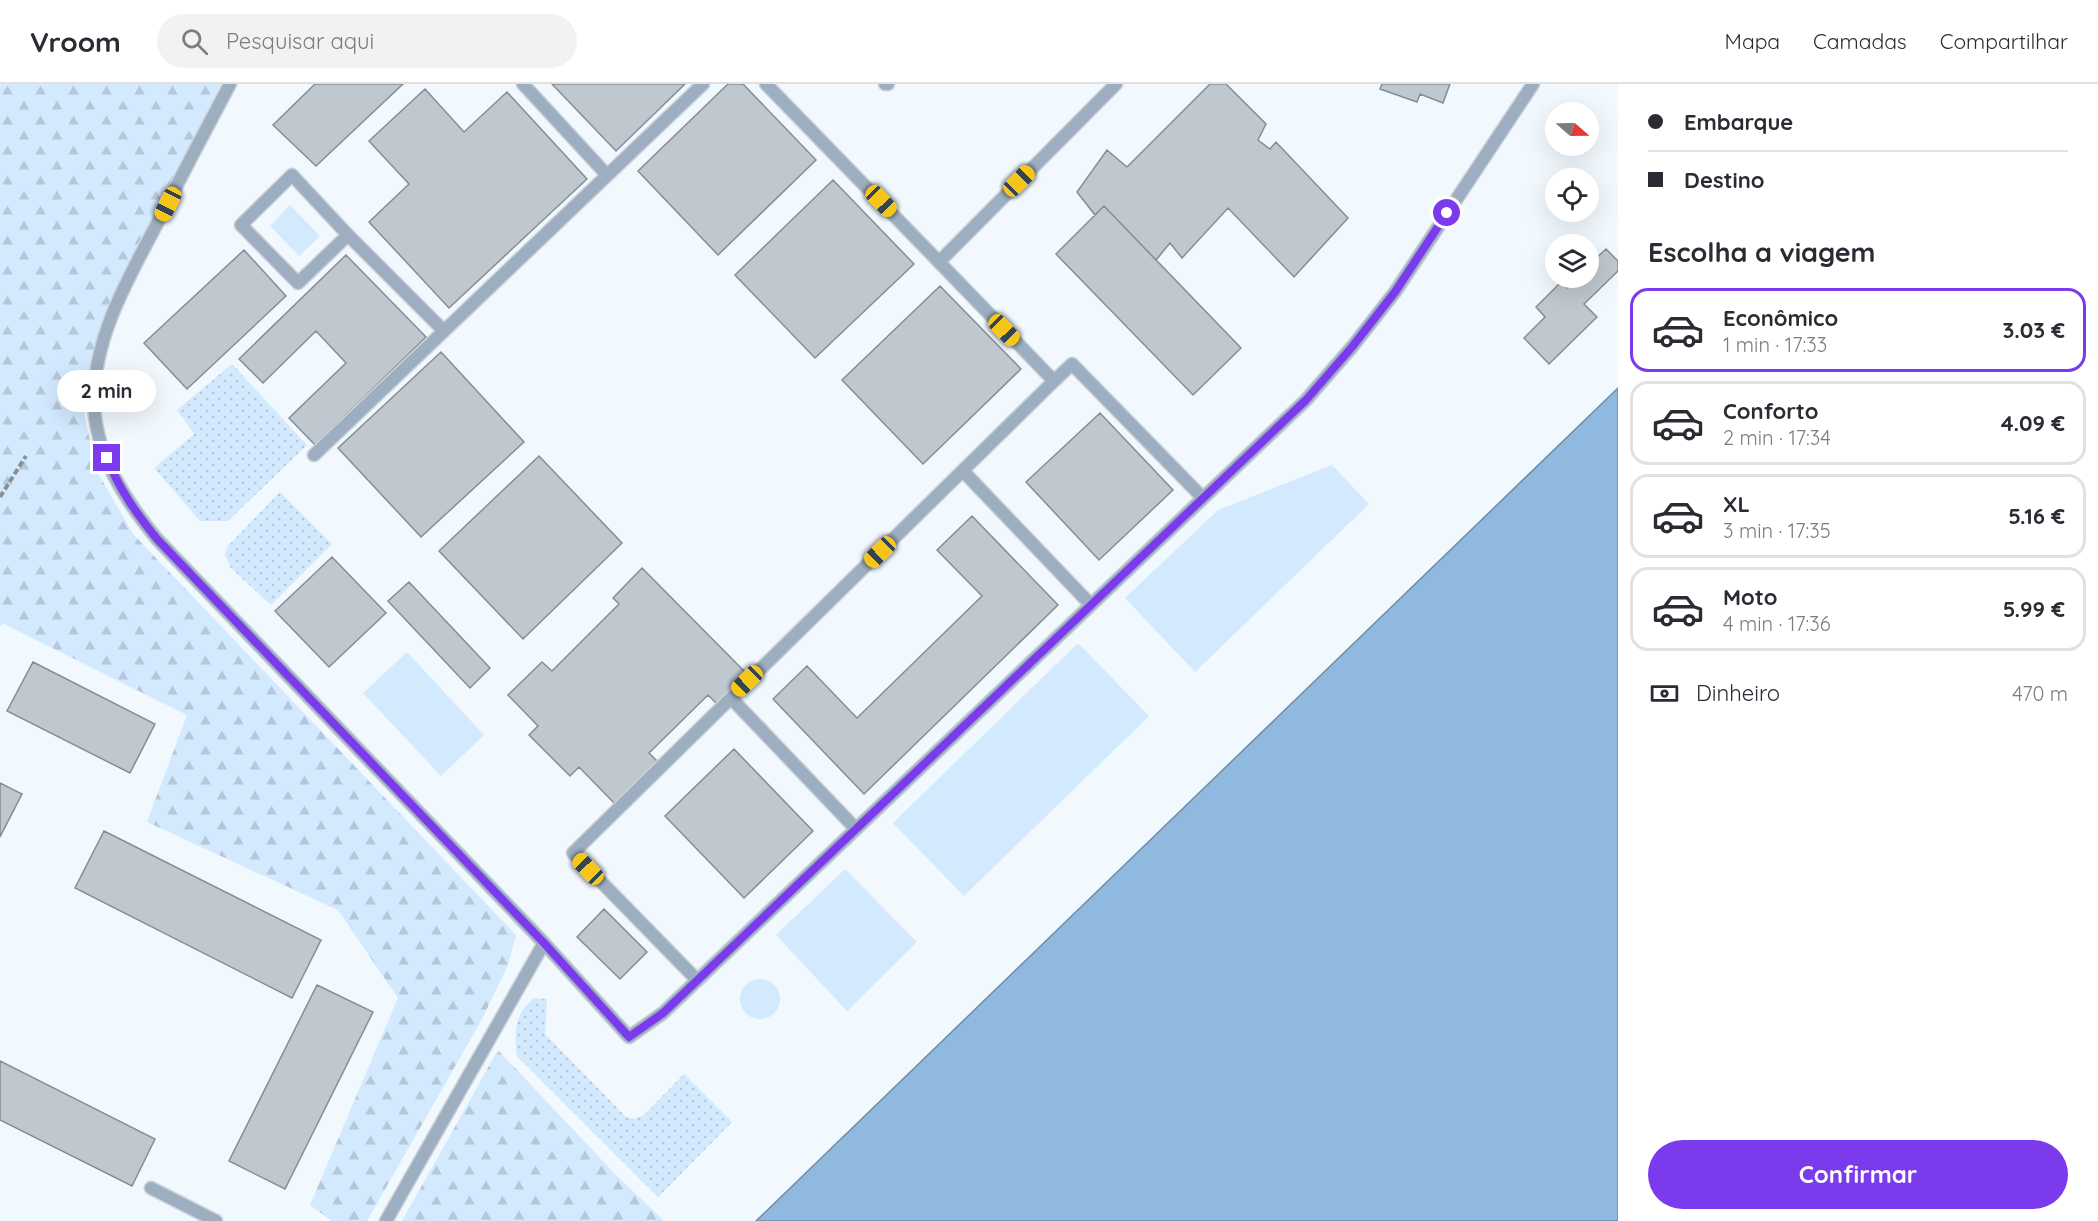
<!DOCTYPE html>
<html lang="pt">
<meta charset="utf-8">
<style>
body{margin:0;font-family:Quicksand,sans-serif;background:#f2f2f3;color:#2b2b33;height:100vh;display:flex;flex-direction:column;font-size:22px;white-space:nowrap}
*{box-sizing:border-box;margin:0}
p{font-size:20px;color:#7c7c81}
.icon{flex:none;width:33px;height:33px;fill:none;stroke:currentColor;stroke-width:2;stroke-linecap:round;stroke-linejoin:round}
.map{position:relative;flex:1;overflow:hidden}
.side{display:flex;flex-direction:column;background:#fff;width:480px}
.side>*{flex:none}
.banner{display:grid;align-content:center;height:132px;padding:0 30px;background:#fff}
.needle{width:39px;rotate:110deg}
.buttons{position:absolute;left:1545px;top:18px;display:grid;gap:12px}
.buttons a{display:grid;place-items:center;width:54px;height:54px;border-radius:50%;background:#fff;box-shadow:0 6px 24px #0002;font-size:30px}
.end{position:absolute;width:27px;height:27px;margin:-14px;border:8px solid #7c3aed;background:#fff;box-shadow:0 0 0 3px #fff}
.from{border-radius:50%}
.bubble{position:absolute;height:42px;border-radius:21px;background:#fff;box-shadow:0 6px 24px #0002;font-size:20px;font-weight:700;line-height:42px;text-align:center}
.car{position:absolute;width:18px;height:36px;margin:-18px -9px;border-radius:8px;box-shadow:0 0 4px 2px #0007;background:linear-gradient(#f5c518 24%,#345 0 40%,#f5c518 0 76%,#345 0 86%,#f5c518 0)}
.banner b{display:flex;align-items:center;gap:21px;height:57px;font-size:22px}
.banner b+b{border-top:2px solid #e1e1e2}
.banner i{width:15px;height:15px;background:#2b2b33}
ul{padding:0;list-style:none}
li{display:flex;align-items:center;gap:18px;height:84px;margin:0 12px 9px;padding:0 18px;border:3px solid #e1e1e2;border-radius:18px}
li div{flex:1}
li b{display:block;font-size:22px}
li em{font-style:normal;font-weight:700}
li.on{border-color:#7c3aed}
li>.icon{width:54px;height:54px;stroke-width:1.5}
h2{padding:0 30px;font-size:27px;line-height:72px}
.pay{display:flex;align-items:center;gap:15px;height:66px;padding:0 30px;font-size:22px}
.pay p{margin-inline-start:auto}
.button{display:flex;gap:12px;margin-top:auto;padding:12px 30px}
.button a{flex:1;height:69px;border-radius:36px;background:#7c3aed;color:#fff;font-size:24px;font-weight:700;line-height:69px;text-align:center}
header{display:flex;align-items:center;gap:36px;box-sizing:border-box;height:84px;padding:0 30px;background:#fff;border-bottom:2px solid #e1e1e2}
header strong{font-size:28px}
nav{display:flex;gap:33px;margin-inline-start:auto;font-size:21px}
.search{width:420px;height:54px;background:#f2f2f3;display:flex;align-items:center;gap:15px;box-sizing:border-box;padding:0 21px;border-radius:33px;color:#7c7c81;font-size:22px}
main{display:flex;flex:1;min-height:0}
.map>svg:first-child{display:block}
.grass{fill:url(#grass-dots)}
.forest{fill:url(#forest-firs)}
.garden{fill:#d3e9fe}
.water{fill:#90b9df;stroke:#6f8da8;stroke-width:1.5}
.building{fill:#bfc7cf;stroke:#868d95;stroke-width:1.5}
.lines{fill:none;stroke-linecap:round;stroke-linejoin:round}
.service-casing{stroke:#ccd2d8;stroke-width:15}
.path{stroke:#8a9094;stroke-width:4;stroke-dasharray:6 3;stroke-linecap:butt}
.service{stroke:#9caebf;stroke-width:12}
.route{stroke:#7c3aed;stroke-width:8}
</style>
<header>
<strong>Vroom</strong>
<div class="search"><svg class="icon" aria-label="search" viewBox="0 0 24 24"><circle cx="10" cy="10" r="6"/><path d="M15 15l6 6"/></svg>Pesquisar aqui</div>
<nav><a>Mapa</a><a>Camadas</a><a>Compartilhar</a></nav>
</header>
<main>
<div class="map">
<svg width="1618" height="1137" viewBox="0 0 1618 1137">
<defs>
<pattern id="grass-dots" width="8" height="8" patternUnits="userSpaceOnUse" patternTransform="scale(1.5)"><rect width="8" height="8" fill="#d3e9fe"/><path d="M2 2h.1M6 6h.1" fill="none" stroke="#b5c8da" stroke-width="1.8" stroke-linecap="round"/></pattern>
<pattern id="forest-firs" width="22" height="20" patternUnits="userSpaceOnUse" patternTransform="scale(1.5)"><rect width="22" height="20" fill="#d3e9fe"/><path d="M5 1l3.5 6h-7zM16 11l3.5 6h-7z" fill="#b5c8da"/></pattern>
</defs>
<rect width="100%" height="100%" fill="#f1f8fe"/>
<path class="grass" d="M232,280L307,361L228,437H200L154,384L194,350L177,326Z
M280,408L332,460L271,521L231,484L225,471L228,462Z
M534,914L547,915L545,950L626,1033L634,1035L644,1031L684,990L732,1038L658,1113L517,972C514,948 514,931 534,914Z"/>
<path class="forest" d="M0,0H221L99,246L84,330L98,389L133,450L516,851L508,881L482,935L367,1137H332L310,1121L398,914L338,826L147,738L187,631L2,539L0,543Z
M498,966L615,1090L664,1137H402Z"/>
<path class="garden" d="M290,121L320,152L299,172L270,142Z
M1332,381L1369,420L1195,588L1125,514L1218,426Z
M1078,559L1149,632L964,812L893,739Z
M407,568L484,651L441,692L363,609Z
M845,785L917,858L847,927L776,851Z
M740 915a20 20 0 1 1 40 0a20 20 0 1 1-40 0Z"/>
<path class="water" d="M1618,304V1137H756Z"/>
<path class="building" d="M315,0H403L316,82L273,41Z
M552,0H685L616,67Z
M728,0H743L816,76L718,171L638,87Z
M1210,0H1226L1266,40L1258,56L1270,65L1276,58L1348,134L1294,193L1228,124L1182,174L1170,159L1156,176L1104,122L1095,131L1077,108L1107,66L1127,83Z
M1382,0H1450L1443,19L1420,10L1417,18L1380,5Z
M425,5L464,48L507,8L587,95L449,224L369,138L409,100L369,57Z
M833,96L914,180L815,274L735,191Z
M1104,122L1241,264L1193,311L1056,170Z
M1606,165L1618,177V187L1584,220L1597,233L1549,280L1524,254L1545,233L1536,223L1561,198L1567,204L1577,194H1588V182Z
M244,166L286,212L187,305L144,259Z
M346,171L426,253L315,361L289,334L346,279L316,247L263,299L239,275Z
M940,202L1021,285L923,380L842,296Z
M441,268L524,358L421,453L338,364Z
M1100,329L1173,406L1099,476L1026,398Z
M539,372L622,459L523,555L439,467Z
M972,432L1058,521L864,710L773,615L807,582L857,634L982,512L937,466Z
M332,473L386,529L329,583L275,527Z
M642,484L748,591L718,621L708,611L649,669L658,678L616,721L579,683L570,692L529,651L538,642L508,611L542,578L552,587L619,520L613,514Z
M409,498L490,584L470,604L388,517Z
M33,578L155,640L130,689L7,627Z
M734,665L813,747L744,814L665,732Z
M0,699L22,710L0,753Z
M104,747L321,856L292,914L75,804Z
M604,825L647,868L620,895L577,853Z
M317,901L373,928L285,1105L229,1077Z
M0,977L155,1055L132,1102L0,1036Z"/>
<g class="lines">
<defs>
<path id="service" d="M230,0C206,45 183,89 160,134C131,190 94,250 94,316C94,369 125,416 157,455L544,859L629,953L663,929L1306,316L1352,263L1395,208L1533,0
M523,0L607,91
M766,0L939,178
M885,0H888
M1116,0L939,178L1054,297L1072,280L1203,414
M348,151L298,199L241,141L292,91L348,151L444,247
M314,371L703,0
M963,387L1091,521
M731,614L856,745
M697,896L573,769L1054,297
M151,1104L216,1137
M386,1137L544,859"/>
</defs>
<use href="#service" class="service-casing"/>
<path class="path" d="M0,413L26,372"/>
<use href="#service" class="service"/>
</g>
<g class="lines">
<path class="route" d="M107,374C119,405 136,429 157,455L544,859L629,953L663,929L1306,316L1352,263L1395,208L1447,129"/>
</g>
</svg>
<div class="buttons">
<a><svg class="needle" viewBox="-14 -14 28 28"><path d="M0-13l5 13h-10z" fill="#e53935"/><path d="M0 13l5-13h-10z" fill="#7c7c81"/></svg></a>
<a><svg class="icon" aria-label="locate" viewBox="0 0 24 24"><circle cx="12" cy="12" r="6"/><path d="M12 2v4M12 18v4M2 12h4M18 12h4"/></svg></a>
<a><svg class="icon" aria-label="layers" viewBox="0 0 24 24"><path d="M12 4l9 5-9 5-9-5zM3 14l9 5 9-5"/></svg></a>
</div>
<i class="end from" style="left:1447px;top:129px"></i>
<i class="end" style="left:107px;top:374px"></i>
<div class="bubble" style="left:57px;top:286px;width:99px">2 min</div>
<i class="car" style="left:1019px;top:97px;rotate:45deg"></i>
<i class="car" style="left:881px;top:117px;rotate:136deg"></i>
<i class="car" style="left:168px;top:120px;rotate:207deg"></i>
<i class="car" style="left:1004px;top:246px;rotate:136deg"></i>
<i class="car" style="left:880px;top:468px;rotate:226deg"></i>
<i class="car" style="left:747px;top:597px;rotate:226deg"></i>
<i class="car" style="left:588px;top:785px;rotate:316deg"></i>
</div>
<section class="side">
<div class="banner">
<b><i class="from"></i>Embarque</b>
<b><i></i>Destino</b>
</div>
<h2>Escolha a viagem</h2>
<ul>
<li class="on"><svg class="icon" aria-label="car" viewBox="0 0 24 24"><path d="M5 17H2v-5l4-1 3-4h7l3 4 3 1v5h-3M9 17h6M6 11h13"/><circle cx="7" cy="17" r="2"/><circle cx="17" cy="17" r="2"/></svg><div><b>Econômico</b><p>1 min · 17:33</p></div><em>3.03 €</em></li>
<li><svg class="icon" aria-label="car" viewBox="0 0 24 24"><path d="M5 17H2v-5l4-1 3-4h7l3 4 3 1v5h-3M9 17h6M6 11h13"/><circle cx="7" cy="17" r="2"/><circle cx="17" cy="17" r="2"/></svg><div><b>Conforto</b><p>2 min · 17:34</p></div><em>4.09 €</em></li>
<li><svg class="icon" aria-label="car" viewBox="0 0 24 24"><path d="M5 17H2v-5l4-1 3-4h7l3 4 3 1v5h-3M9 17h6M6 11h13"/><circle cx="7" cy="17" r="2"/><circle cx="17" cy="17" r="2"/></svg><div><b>XL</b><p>3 min · 17:35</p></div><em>5.16 €</em></li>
<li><svg class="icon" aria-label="car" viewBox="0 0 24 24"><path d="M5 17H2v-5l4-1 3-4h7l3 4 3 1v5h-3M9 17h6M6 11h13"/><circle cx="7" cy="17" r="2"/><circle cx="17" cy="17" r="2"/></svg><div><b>Moto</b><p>4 min · 17:36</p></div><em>5.99 €</em></li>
</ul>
<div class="pay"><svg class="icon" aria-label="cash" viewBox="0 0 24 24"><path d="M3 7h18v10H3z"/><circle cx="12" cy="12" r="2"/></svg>Dinheiro<p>470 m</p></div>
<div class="button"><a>Confirmar</a></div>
</section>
</main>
